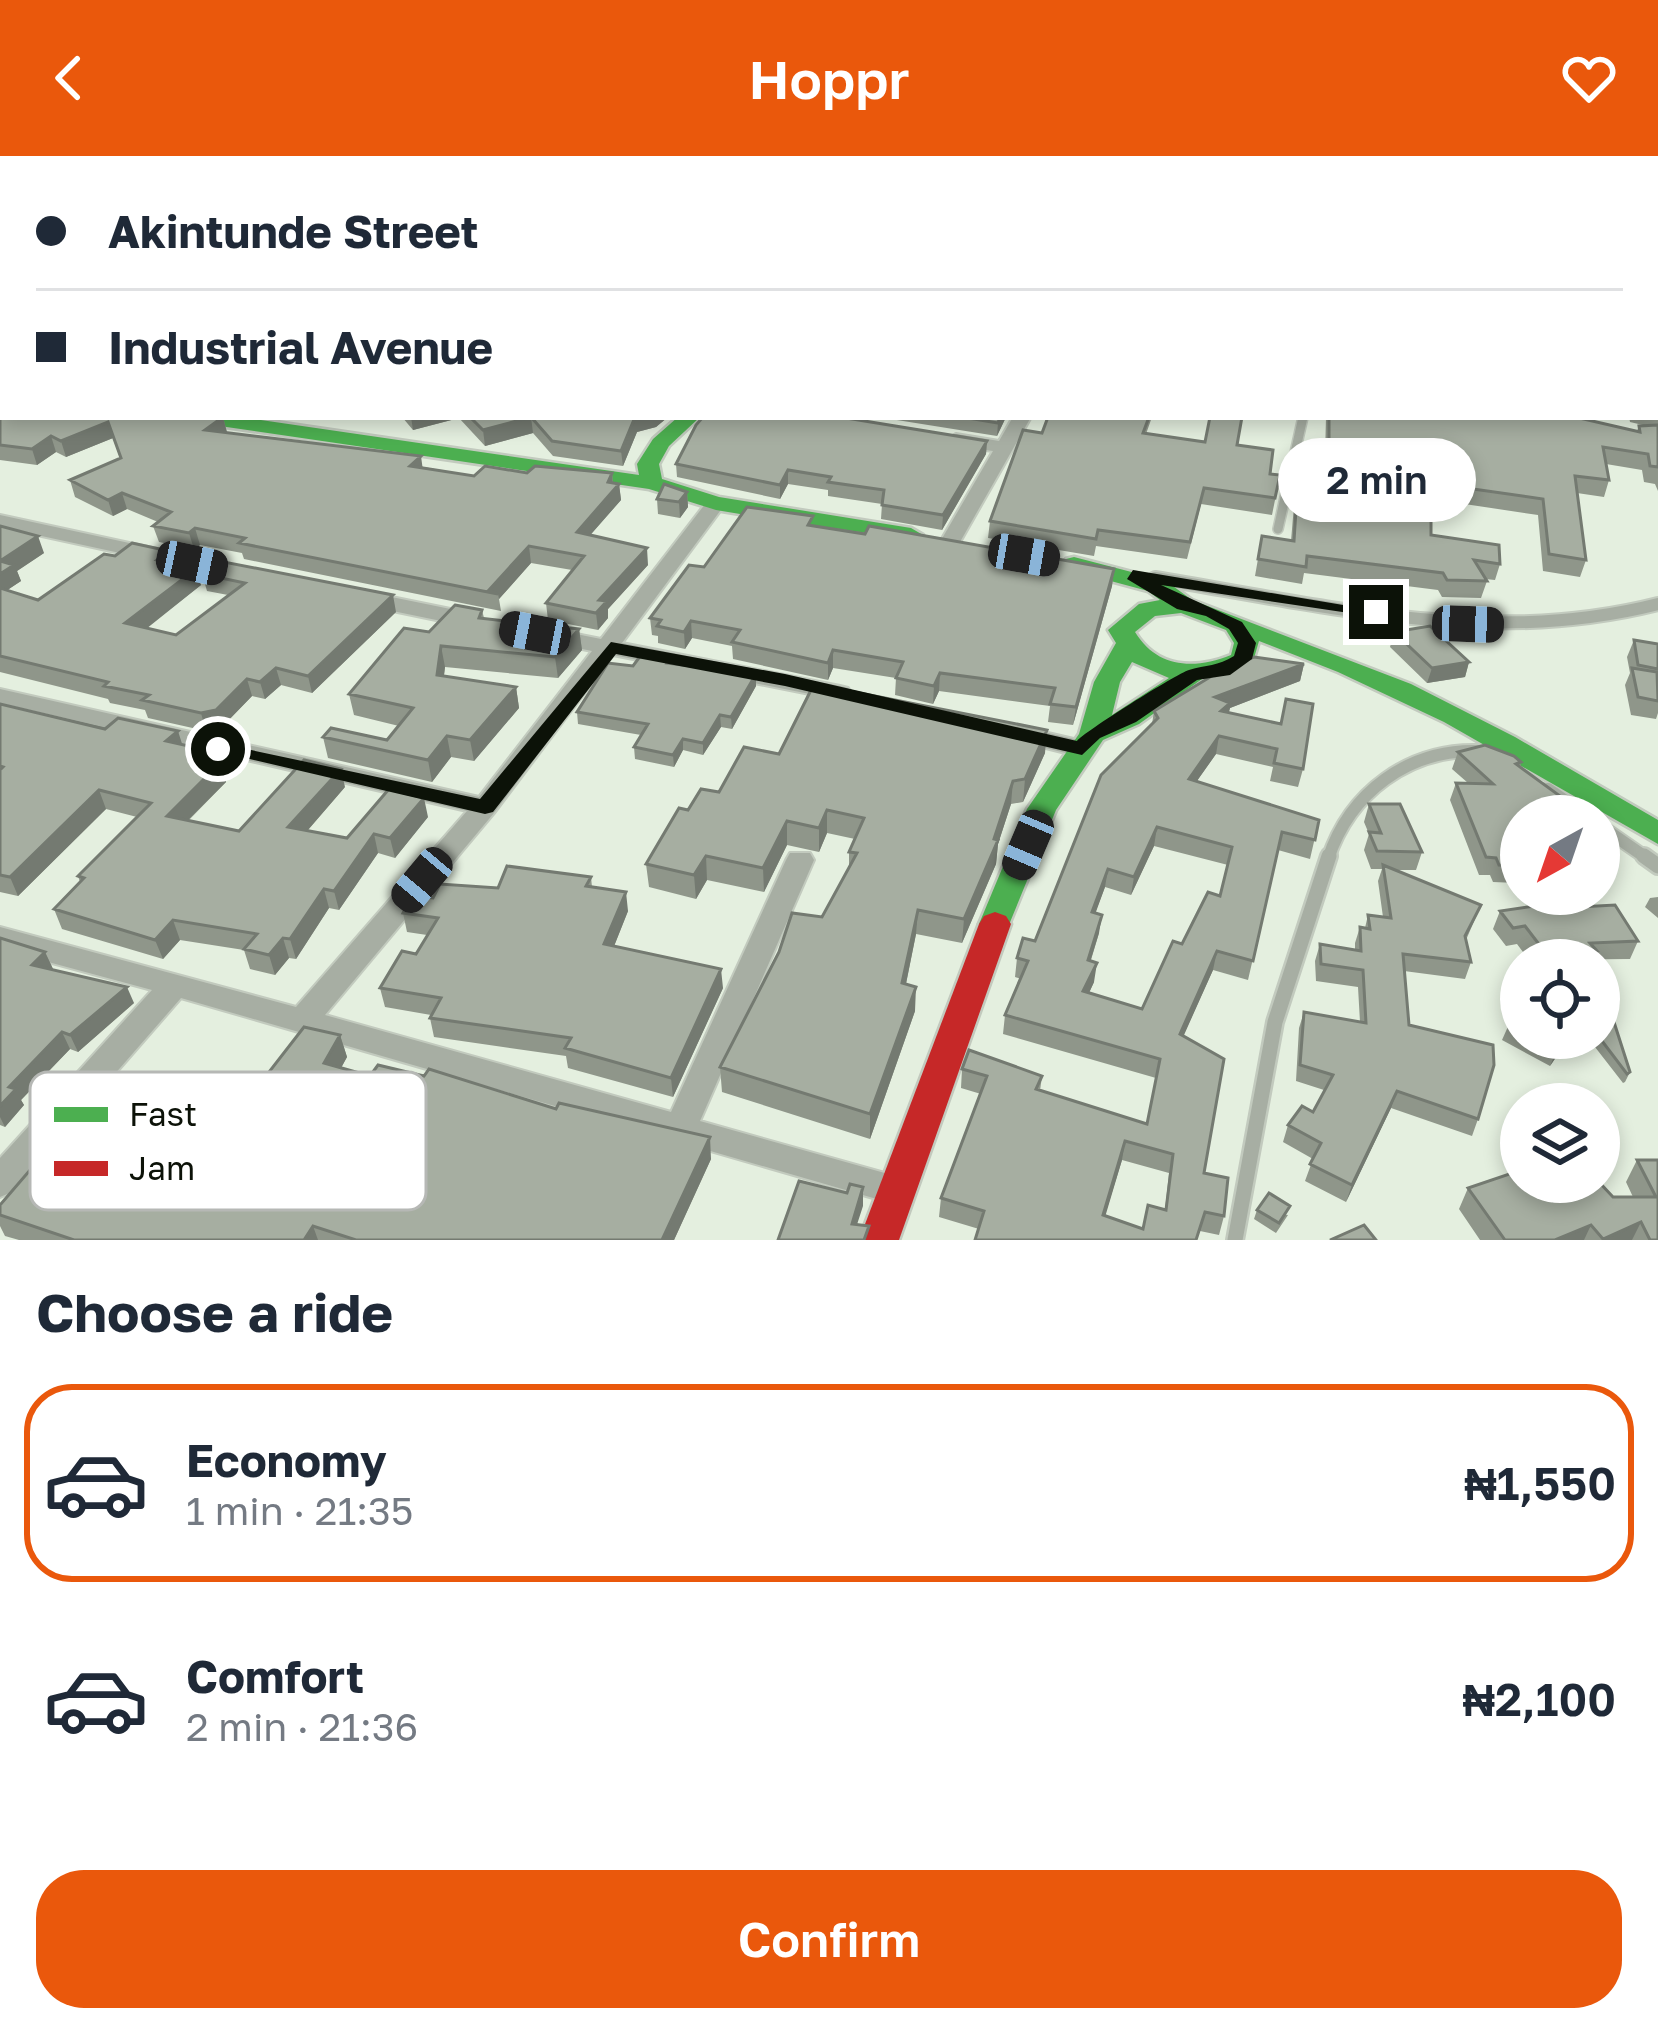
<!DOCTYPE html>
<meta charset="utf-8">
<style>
body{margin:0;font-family:"Golos Text",sans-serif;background:#f2f2f3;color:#1f2937;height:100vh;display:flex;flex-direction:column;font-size:45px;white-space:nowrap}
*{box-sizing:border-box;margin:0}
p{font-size:39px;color:#747a83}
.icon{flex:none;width:66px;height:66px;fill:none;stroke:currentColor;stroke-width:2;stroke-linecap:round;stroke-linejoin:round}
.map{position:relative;height:1084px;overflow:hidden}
.details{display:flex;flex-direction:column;background:#fff;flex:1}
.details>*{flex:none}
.top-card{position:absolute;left:0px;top:0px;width:1659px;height:264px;box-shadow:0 6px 18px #0003;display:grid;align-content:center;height:264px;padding:0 36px;background:#fff}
.needle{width:78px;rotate:220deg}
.tools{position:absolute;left:1500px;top:639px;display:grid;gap:24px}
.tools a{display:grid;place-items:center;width:120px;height:120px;border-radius:50%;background:#fff;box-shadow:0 6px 18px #0003;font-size:60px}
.end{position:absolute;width:54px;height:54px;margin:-27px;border:15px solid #0c1208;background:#fff;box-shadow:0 0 0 6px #fff}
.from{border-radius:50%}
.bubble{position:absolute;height:84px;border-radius:42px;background:#fff;box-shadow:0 6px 18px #0003;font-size:39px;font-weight:600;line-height:84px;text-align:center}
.car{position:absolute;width:36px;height:72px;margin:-36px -18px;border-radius:15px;box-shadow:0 0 9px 3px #0007;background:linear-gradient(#222 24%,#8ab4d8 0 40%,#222 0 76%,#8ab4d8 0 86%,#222 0)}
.top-card b{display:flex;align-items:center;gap:42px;height:114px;font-size:45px}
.top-card b+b{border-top:3px solid #e0e1e3}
.top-card i{width:30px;height:30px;background:#1f2937}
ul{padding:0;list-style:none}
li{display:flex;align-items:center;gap:36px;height:198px;margin:0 24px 18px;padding:0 12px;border:6px solid transparent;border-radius:48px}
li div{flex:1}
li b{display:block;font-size:45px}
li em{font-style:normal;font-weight:600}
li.selected{border-color:#ea580c}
li>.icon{width:108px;height:108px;stroke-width:1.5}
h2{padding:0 36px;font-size:54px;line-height:144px}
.action{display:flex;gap:24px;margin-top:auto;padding:24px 36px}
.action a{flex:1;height:138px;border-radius:48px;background:#ea580c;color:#fff;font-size:48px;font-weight:600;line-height:138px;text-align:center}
header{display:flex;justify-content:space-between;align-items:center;height:156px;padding:0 36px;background:#ea580c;color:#fff;font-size:54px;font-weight:600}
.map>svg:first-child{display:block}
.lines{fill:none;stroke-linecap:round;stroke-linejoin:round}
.stream{stroke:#b7aab5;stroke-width:4.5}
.lane-far2-casing{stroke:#c2cabe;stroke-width:12}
.lane-far1-casing{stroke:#c2cabe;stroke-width:16}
.lane-casing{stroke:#c2cabe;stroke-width:20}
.street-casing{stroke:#c2cabe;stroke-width:4}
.fast-casing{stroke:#c2cabe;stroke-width:5}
.jam-casing{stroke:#c2cabe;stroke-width:5}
.lane-far2{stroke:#a7aea3;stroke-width:9}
.lane-far1{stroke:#a7aea3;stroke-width:12}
.lane{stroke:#a7aea3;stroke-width:15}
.street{fill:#a7aea3;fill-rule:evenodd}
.fast{fill:#4caf50;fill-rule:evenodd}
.jam{fill:#c62828;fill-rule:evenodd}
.wall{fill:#8f968a;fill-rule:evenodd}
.shaded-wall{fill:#747a71}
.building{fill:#a6aea1;stroke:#747a71;stroke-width:3;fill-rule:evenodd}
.route{fill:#0c1208}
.key{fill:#fff;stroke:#b6b8b5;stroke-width:3}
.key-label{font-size:33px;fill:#0c1208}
</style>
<header><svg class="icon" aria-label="back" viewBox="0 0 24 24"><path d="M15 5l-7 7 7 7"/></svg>Hoppr<svg class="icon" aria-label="heart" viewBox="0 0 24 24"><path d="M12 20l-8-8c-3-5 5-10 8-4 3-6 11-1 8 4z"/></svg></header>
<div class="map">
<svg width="1658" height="1084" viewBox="0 0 1658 1084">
<rect width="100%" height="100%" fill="#e4efdf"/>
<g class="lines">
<path class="stream" d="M300,3L307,0"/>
<defs>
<path id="lane-far2" d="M1278,373L1303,261"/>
<path id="lane-far1" d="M1155,422C1324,450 1489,491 1658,448
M1548,633L1587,660
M1599,669L1648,703
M1328,703C1350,636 1409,593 1478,595"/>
<path id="lane" d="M1644,700L1658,710
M1235,1084L1275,866L1329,700"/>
<path id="street" d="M0,26L3,27V35L0,34Z
M1013,261H1031L960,386L957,390H943L940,386L993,295L956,290L947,284L956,278L999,285Z
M716,341L726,347L622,487L840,530L848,532L852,537L848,542L840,544L613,499L494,657L325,859L671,956L786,704L790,697H810L814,704L700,965L906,1023L911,1033L906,1043L894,1048L181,842L12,1036L0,1041V1002L152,834L0,793V771L296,851L467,655L0,547V533L479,641L592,495L543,485L540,480L543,475L551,473L601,483L709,343Z
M0,359L240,411L251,417L240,423L0,371Z
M362,435L475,458L486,465L475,472L354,447L351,442L354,437Z
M1014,569L1091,587L1095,593L1082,601L1005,582L1002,577L1005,572Z"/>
<path id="fast" d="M189,261H241L639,319L637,308L653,283L678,261H700L669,290L659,308L662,323L719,341L911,372L923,379L911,386L716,354L649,333L199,267Z
M1074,401L1166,425L1192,444L1411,528L1515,581L1658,664V688L1444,566L1338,516L1259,485L1252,509L1202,523L1139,568L1103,584L1056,654L1006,776L995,780L984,776L979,768L1027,653L1079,578L1094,526L1116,487L1108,474L1139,448L1160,444L1148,435L1066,413L1062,408L1066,403ZM1181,457L1226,474L1234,487L1231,499C1194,514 1157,512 1135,476L1155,460ZM1132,506L1169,522L1112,559L1120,526Z"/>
<path id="jam" d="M995,756L1006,760L1011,768L899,1084H859L979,768L984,760Z"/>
</defs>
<use href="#lane-far2" class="lane-far2-casing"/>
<use href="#lane-far1" class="lane-far1-casing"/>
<use href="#lane" class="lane-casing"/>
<use href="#street" class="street-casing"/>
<use href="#fast" class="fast-casing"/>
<use href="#jam" class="jam-casing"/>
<use href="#lane-far2" class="lane-far2"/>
<use href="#lane-far1" class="lane-far1"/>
<use href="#lane" class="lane"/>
<use href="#street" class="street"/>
<use href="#fast" class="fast"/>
<use href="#jam" class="jam"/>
</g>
<path class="wall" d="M1623,0H1658V6L1656,3Z
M3,56V261H223L227,276L474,320L527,317H612L613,327L619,328L621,344L590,379L648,409L608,453V462L598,474L548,464L546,447L572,414L531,407L499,443L501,455L244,403L242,397L200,389L194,393L159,386L153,370L158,366L127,353L113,360L75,341L70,324L120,302L113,282L66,301L56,296L37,309L0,304V115H2V112L0,113V62Z
M1656,112L1658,113V335L1655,328L1644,326L1642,314L1606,308L1609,324L1604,341L1577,337L1586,404L1580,421L1543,415L1538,359L1431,343V379L1500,408L1495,424L1485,423L1487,425L1481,442L1442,441L1438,434L1304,417L1302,428L1255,420L1262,380L1291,385L1295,338L1298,322L1310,324L1315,299L1325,300L1326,261H1575L1637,275L1639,270H1647L1630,266L1629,261H1656Z
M402,261H668L656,271L637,276L623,310L553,300L533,277L485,290L459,262L413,274Z
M878,261H1006L997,280Z
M1048,261H1152L1146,278L1237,289L1270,318L1280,319L1272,359L1201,348L1187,403L1096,390L1094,400L988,382L990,365L1042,277Z
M987,285L986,298L942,374L881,363L882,348L828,340V334L788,328L780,343L677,321L676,308Z
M687,336L688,351L680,362L658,358L657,343Z
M813,369L1114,413L1112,430L1073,569L1048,566L1050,550L939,535L933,548L895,539L896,522L833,512L828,524L733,503L732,490L692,482L685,493L658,487V480L652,479L650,462L704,411Z
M0,370L44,397L17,415L21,425L7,434L38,444L173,408L201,429L146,472L176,479L228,439L207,435L202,418L396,456L312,537L281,529L265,543L252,540L222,571L206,575L148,562L145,554L110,547L108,543L0,516Z
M482,454L484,462L579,473L582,494L558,522L445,511L444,520L516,531L519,552L474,605L451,601L432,626L328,602L323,581L387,584L399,570L354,559L349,538L429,476Z
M1394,476L1469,506L1465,521L1427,527L1390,491Z
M1634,484L1658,488V557L1656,563L1631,559L1625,529L1630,517L1627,501Z
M671,507L756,518V530L732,573L721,571L703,599L683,594L674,611L635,603L634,591L641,579L578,568L577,556L633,510Z
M1304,508L1300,525L1230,552L1228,557L1303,613L1298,631L1270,625L1273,611L1216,598L1196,626L1319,664L1310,703L1278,694L1248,824L1213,814L1183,880L1204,1017L1224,1060L1219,1079L1200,1075L979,1073L939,1061L941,1042L981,938L961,932L962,913L1042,920L1040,935L1147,968L1156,922L1003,878L1005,859L1021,823L1015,821L1017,802L1035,785L1152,568L1154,555ZM1154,690L1228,709L1220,740L1182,788L1142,853L1089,837L1094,826L1091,804L1099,777L1095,757L1105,731L1131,739ZM1122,1004L1169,1017L1165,1054L1143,1073L1105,1059Z
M0,548L211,595L213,604L226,626L188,665L239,675L345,631L308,674L347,682L428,661L395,702L378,697L339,754L329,752L296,803L289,802L275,819L250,813L244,794L180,784L163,803L62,773L54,753L80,726L78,720L137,661L106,653L18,740L0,736Z
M1458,596L1521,606L1520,611L1553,657L1546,660H1521V721L1517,727L1493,726L1490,719H1479L1450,644L1456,627H1468L1452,613Z
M1045,597L1023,646L1011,648L998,688L996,708L962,787L916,778L906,828L915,855L870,983L722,936L720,911L822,761L849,711V696L855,683L827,677L819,696L787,689L764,736L707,724L696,743L649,731L646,708L688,654L719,636L779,598Z
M1369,648L1422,696L1416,714H1394L1481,749L1466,784L1471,806L1465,823L1404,815L1409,869L1478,963L1472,980L1391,952L1346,1046L1305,1025L1313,1003L1283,986L1288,969L1313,956L1324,934L1296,925L1299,872L1304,856L1360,866L1358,831L1316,825L1315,805L1320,788L1355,794V787L1360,771L1365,772L1368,759L1383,761L1378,725L1382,713H1371L1364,694L1369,678L1364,666Z
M591,721L592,731L628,755L614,790L723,832L673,941L568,912L566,900L434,881L430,862L431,859L385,851L380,832L416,798L427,779L407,776L403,757L433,742Z
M1658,741V762L1645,751L1650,742Z
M1561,752L1638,785L1630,803L1529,804L1517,788L1506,790L1493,773L1500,755Z
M0,782L45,796L53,813L134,847L78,896L70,893L21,944L24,949L5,971L0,969Z
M1521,850V882H1569L1550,910L1502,884L1510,866Z
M340,879L347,901L341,912L711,1003L674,1084H19L5,1080L0,1070V1049L149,977L231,965ZM291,1023L310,1029L295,1052L274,1047Z
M1588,882H1599L1630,916L1625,926L1623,927Z
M1637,1004H1658V1084H1480L1459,1053L1468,1032L1553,1045L1633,1041L1626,1026Z
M1257,1054L1288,1059L1276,1077L1254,1063Z"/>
<path class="shaded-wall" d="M270,0H299L293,3H264Z
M223,261L227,277L205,274Z
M411,261H459V262L413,274Z
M531,261L533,277L485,290L483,274Z
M635,261H668L656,271L637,276L623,310L621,295Z
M1000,261H1006L997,280L998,267Z
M108,266L113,282L66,301L61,285Z
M51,280L56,296L37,309L32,293Z
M987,285L986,298L942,374L943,359Z
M421,300L423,315L410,310Z
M788,314V328L780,343V329Z
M612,317L613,333L619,328L621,344L579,392L577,376Z
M687,336L688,351L680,362L679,346Z
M122,337L127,353L113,360L108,344Z
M195,372L200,389L194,393L189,377Z
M38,380L44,397L17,415L21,425L0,439V405Z
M529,390L531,407L499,443L498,438L489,434Z
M647,392L648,409L608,453V462L598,474L596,457L599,444Z
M169,395L174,411L157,404Z
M196,413L201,429L131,485L125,467Z
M1114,413L1112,430L1073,569L1076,551Z
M393,439L396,456L312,537L308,520Z
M691,465L692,482L685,493L684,476Z
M579,473L582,494L558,522L555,501Z
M441,490L445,511L441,540L437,519Z
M833,494V512L828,524V507Z
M1469,506L1465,521L1427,527L1432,512Z
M1304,508L1300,525L1230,552L1227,565L1215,541Z
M276,512L281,529L265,543L260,526Z
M940,517L939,535L933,548L934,530Z
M756,518V530L732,573L731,561Z
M247,523L252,540L222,571L206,575L201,557Z
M516,531L519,552L474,605L470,584Z
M720,559L721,571L703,599V587Z
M1047,574L1045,597L1023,646L1025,623Z
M178,575L184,594L166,585Z
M447,580L451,601L432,626L428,604Z
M1219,580L1216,598L1185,642L1189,623Z
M683,583V594L674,611L673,599Z
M211,595L216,612L220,607L226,626L173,679L167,660Z
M341,613L345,631L294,690L288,671Z
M1013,625L1011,648L998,688L996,708L962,787L964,763Z
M99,634L106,653L18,740L10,721Z
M1560,640L1553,657L1546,660H1531L1535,650Z
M424,642L428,661L395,702L390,682Z
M827,654V677L819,696V672Z
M787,665V689L764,736L763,712Z
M1157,671L1154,690L1131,739L1134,721Z
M374,678L378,697L339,754L334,735Z
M706,700L707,724L696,743L694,719Z
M1108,713L1105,731L1089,775L1092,756Z
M324,733L329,752L296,803L290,783Z
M626,736L628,755L607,808L604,788Z
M918,754L916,778L901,852L902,827Z
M1102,759L1099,777L1085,822L1088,804Z
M173,764L180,784L163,803L155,784Z
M283,782L289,802L275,819L269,799Z
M1217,795L1213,814L1176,897L1180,878Z
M45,796L53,813L32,809Z
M1097,807L1094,826L1081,854L1083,835Z
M721,813L723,832L673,941L671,922Z
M127,831L134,847L78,896L70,879Z
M916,831L915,855L870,983V958Z
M62,876L70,893L21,944L24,949L5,971L0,961V950L9,931Z
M340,879L347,901L331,930L324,907Z
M1565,882H1569L1550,910L1558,891Z
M1397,935L1391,952L1346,1046L1352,1029Z
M710,981L711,1003L674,1084H662Z
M1125,985L1122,1004L1100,1078L1103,1059Z
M283,1000L291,1023L262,1064L254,1042Z
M863,1031V1050L852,1084V1068Z
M1641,1066L1632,1084H1603V1083Z
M1591,1069L1584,1084H1555Z
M313,1070L318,1084H304Z"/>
<path class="building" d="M0,0H270L264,3H3V16L0,12Z
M383,0H694L685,3H379Z
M698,0H1595L1596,3H697Z
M1656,34L1658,35V58H1656Z
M3,56V261H223L205,274L421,300L410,310L474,320L485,310L527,317L535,310L612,317L608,326L619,328L577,376L647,392L599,444L607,445L596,457L546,447L584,400L529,390L489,434L498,438L239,387L245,382L195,372L189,377L153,370L171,356L122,337L108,344L70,324L121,302L108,266L61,285L51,280L32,293L0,289V115H2L0,62Z
M1656,112L1658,113V255H1656Z
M470,261H635L621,295L552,285L531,261L483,274Z
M703,261H840L987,285L943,359L882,349L884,334L828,326L831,321L788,314L780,329L676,308L696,269Z
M962,261H1000L998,267Z
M1048,261H1149L1143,277L1205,286L1210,261H1242L1237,289L1273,294L1270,318L1280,319L1275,342L1204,332L1190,386L1098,374L1096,383L990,365L1023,274L1042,277Z
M1329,261H1575L1640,276L1639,270L1658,269V311L1650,310L1648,298L1603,291L1609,324L1575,320L1586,404L1549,398L1543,343L1431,327V379L1499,389L1500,408L1474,404L1487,425L1447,424L1443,417L1307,400L1306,411L1258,403L1262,380L1294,385L1298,322L1311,324L1315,299L1329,301Z
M664,328L687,336L679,346L657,343Z
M747,351L813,360L808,369L865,378L869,370L1114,413L1076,551L1050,548L1055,532L940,517L934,530L896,522L903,506L833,494L828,507L732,486L740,474L691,465L684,476L657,470L661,464L650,462L689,409L704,411Z
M0,370L38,380L0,405Z
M132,387L169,395L157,404L196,413L125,467L176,479L245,427L202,418L219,405L393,439L308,520L276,512L260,526L247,523L216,554L201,557L142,544L149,539L104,530L108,526L0,500V432L38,444L104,398L115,400Z
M0,405L14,409L0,418Z
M455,449L482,454L479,462L579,473L555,501L441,490L437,519L516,531L470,584L447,580L428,604L323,581L331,572L387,584L413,552L349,538L404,472L429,476Z
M1430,470L1469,506L1432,512L1394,476Z
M1634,484L1658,488V513L1638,509Z
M644,495L671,501L667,507L756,518L731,561L720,559L703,587L683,583L673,599L634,591L648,568L577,556L608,507L633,510Z
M1254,501L1304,508L1215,541L1230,547L1221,555L1281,568L1286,543L1313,548L1303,613L1274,607L1277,593L1219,580L1189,623L1319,664L1315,684L1282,676L1253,805L1217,795L1180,878L1224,903L1204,1017L1228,1022L1224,1060L1205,1056L1196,1084H975L984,1055L941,1042L987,920L962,913L969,894L1042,920L1036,933L1147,968L1160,903L1005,859L1028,805L1017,802L1023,782L1035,785L1101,619L1158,562L1154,555L1225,512ZM1157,671L1232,691L1220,740L1208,736L1182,788L1173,785L1142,853L1083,835L1097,807L1088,804L1102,759L1092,756L1108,713L1134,721ZM1125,985L1173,998L1166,1054L1148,1049L1143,1073L1103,1059Z
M1632,512L1657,516L1658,545L1638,541Z
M814,528L1047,574L1025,623L1013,625L994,683L998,684L964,763L918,754L902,827L916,831L870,958L720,911L779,796L792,757L822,761L857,697L849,696L864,662L827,654L819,672L787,665L763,712L706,700L694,719L646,708L679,652L688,654L701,633L719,636L744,591L779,598Z
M0,548L105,573L118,562L178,575L166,585L211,595L206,600L220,607L167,660L239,675L304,604L341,613L288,671L347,682L389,633L424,642L390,682L374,678L334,735L324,733L290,783L283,782L269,799L244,793L257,778L173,764L155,784L54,753L84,722L78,720L151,647L99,634L10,721L0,719V614L3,611L0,610Z
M1485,589L1514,600L1521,606L1516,608L1560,640L1535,650L1539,660H1521V710L1499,709L1496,702L1486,701L1456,627L1493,628L1458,596Z
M1369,648H1400L1422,696L1377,695L1369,676L1381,677Z
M1383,709L1481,749L1465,780L1471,806L1403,798L1409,869L1493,889L1494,909L1478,963L1397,935L1352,1029L1310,1008L1321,987L1288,969L1302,950L1313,956L1333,919L1300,909L1304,856L1366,867L1363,814L1321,808L1320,788L1361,795L1360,771L1370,773L1368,759L1391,762Z
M507,710L591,721L586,730L626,736L604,788L721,813L671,922L565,892L571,882L430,862L441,842L380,832L402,795L416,798L438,762L403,757L412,740L433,742L440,728L498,732Z
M1556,747L1561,752L1615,749L1638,785L1590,787L1597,795L1590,796L1596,804H1551L1525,770L1513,772L1500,755Z
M0,782L45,796L32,809L127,831L70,879L62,876L9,931L16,933L0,950Z
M1521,850V872L1510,866Z
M1599,862L1613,863L1630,916L1627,918L1599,881Z
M304,871L340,879L324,907L370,920L378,909L424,920L429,913L556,953L559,947L710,981L662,1084H356L313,1070L304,1084H74L0,1059V1049L79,957L149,977L173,948L231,965ZM283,1000L321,1013L295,1052L254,1042Z
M1540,882H1565L1558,891Z
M1637,1004H1658V1084H1650L1641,1066L1603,1083L1591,1069L1555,1084H1505L1468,1032L1521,1014V1026H1536L1553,1045L1599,1026L1613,1041H1656Z
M799,1025L847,1037L850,1028L863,1031L852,1068L869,1070L864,1084H778Z
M1269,1037L1290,1050L1279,1067L1257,1054Z
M1364,1069L1376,1084H1330Z"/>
<path class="route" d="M1133,414L1385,456L1376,461L1161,429L1242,466L1256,487L1252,503L1230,519L1197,524L1136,566L1100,582L1082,599L785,530L616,498L493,656L485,658L207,593L218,587L480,643L611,486L785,518L1077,585C1084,576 1176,518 1189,514C1206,509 1218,510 1234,500L1238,487L1229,473L1206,460L1177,453L1127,423Z"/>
<rect x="30" y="916" width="396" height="138" rx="18" class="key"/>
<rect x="54" y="951" width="54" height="15" fill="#4caf50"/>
<rect x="54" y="1005" width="54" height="15" fill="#c62828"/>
<g class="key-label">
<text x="129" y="970">Fast</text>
<text x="129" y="1024">Jam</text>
</g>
</svg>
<div class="tools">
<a><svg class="needle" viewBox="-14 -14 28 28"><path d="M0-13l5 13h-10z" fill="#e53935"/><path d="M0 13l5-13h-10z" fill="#747a83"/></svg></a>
<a><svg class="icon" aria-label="locate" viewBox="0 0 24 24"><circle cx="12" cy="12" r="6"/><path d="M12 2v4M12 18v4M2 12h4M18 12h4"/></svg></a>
<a><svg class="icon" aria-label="layers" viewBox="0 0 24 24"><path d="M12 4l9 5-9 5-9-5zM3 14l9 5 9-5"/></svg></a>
</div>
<i class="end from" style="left:218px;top:593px"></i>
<i class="end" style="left:1376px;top:456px"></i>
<div class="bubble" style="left:1278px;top:282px;width:198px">2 min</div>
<i class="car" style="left:1024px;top:399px;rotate:100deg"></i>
<i class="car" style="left:192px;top:407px;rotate:102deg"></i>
<i class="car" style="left:1468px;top:468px;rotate:92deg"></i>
<i class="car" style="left:535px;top:477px;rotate:281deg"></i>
<i class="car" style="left:1028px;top:689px;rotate:203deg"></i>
<i class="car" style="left:422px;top:724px;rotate:220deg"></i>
<div class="top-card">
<b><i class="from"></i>Akintunde Street</b>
<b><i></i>Industrial Avenue</b>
</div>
</div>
<section class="details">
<h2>Choose a ride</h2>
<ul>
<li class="selected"><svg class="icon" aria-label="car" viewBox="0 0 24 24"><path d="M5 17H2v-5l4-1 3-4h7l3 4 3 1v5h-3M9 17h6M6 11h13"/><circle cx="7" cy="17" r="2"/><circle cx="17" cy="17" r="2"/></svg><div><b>Economy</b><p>1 min · 21:35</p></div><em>₦1,550</em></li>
<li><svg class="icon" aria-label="car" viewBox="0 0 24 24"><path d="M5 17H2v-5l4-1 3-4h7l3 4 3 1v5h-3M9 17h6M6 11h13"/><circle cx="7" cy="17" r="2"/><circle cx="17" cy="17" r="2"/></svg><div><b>Comfort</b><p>2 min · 21:36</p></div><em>₦2,100</em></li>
</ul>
<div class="action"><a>Confirm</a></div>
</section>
